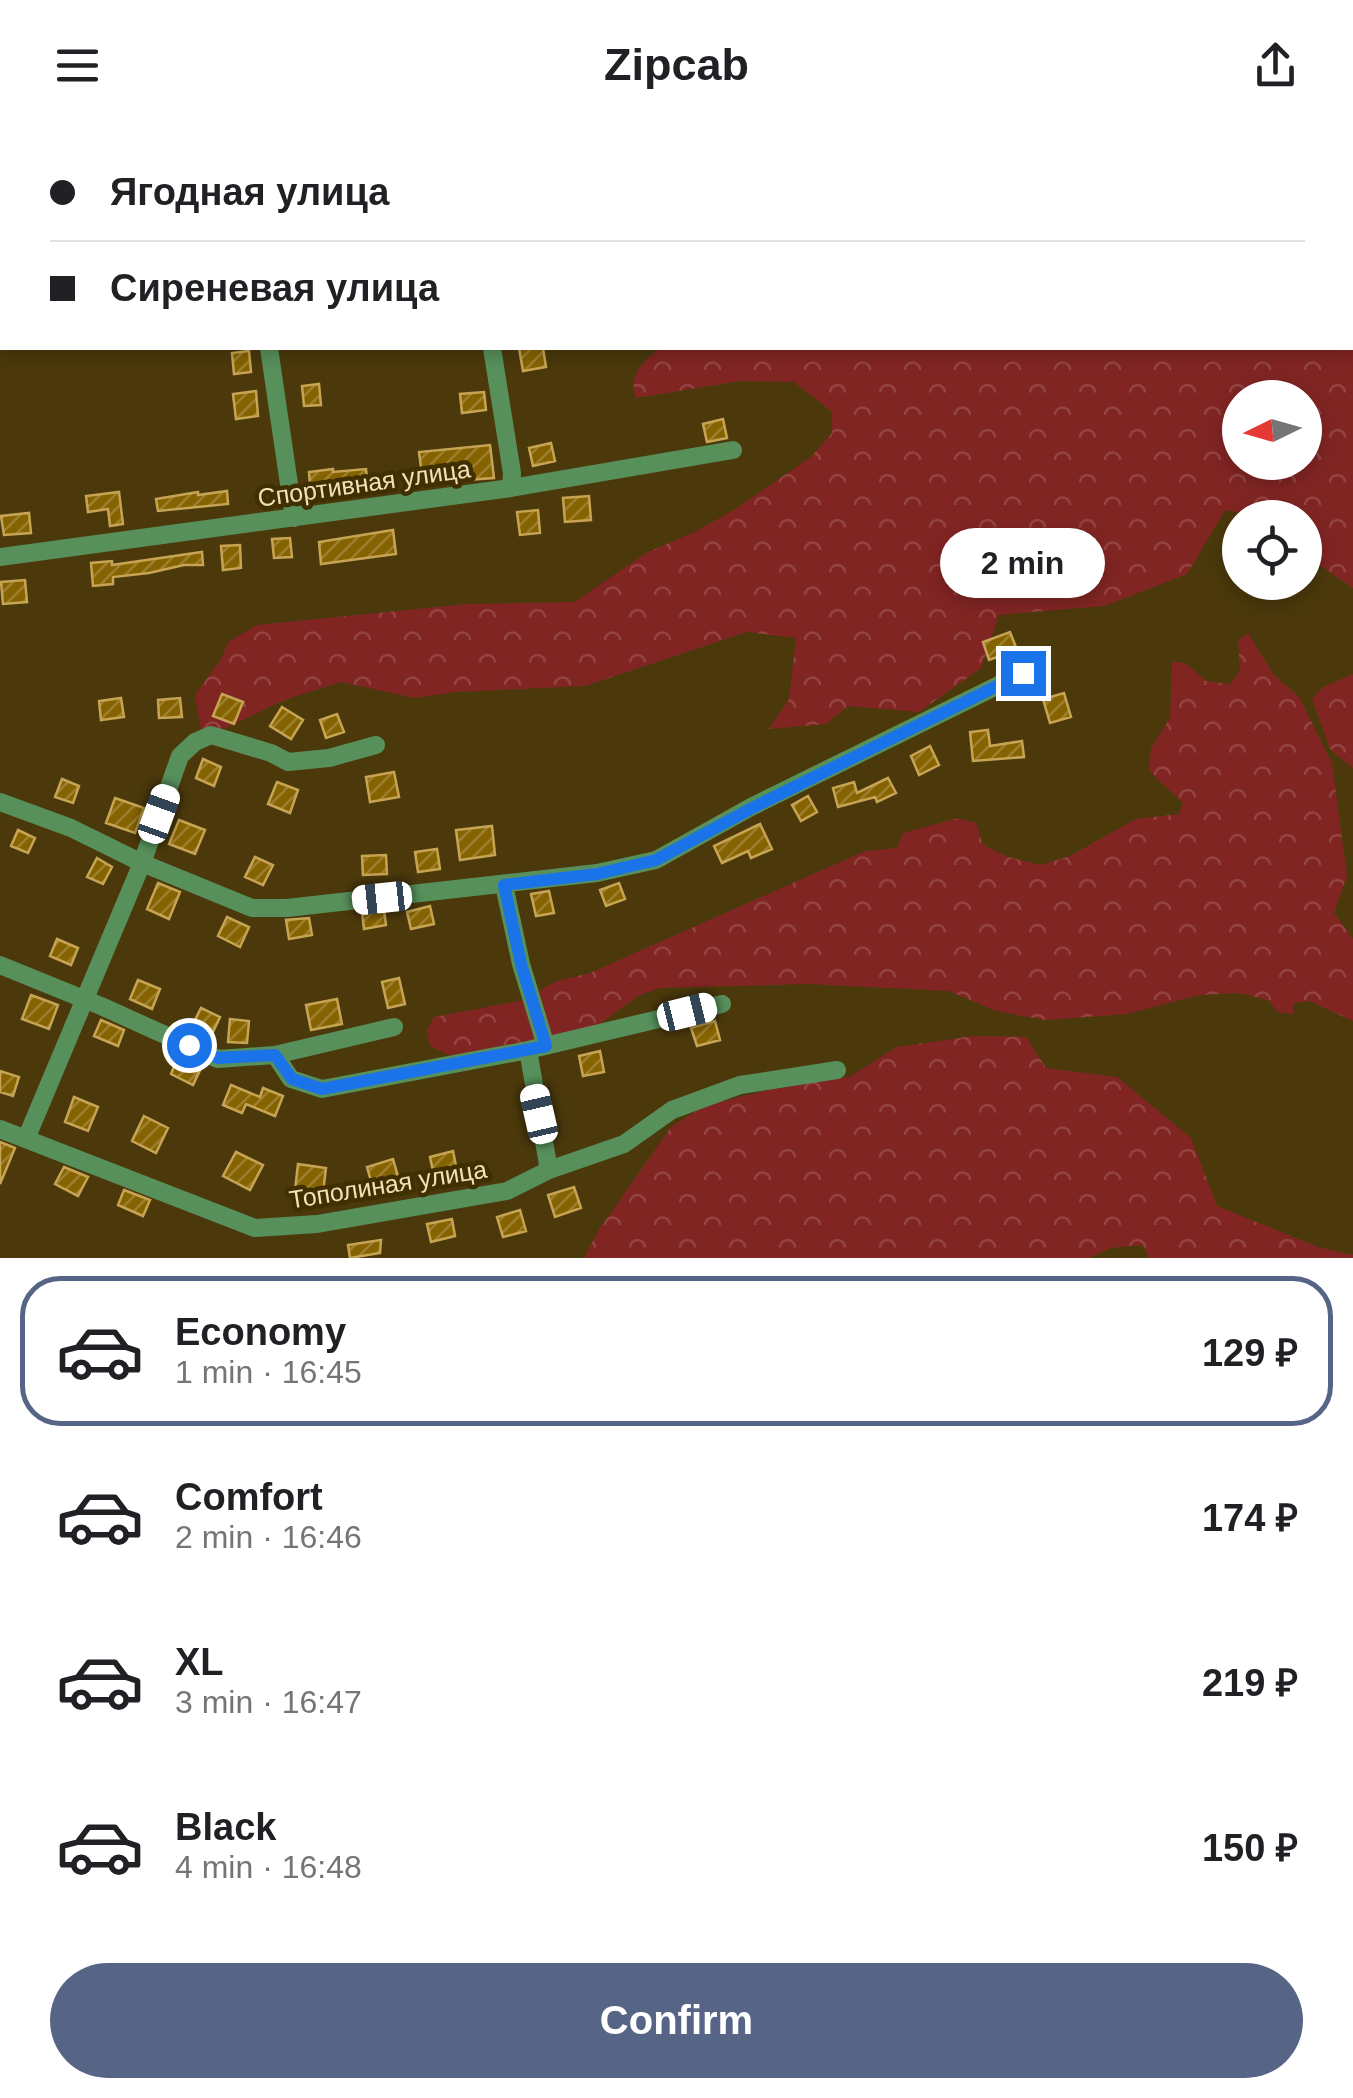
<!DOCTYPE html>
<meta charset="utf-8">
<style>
body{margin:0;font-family:Arial,sans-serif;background:#f6f6f6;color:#202124;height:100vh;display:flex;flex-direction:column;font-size:38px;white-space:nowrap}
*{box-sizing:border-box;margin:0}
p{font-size:32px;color:#757577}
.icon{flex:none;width:55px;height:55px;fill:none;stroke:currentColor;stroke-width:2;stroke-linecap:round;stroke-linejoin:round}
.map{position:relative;height:1128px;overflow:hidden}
.side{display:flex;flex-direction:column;background:#fff;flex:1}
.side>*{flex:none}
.top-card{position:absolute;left:0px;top:0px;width:1355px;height:220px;box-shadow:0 5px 15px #0003;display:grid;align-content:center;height:220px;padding:0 50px;background:#fff}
.needle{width:65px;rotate:265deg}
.buttons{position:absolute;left:1222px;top:250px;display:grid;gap:20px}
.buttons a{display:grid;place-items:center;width:100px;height:100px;border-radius:50%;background:#fff;box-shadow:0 5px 15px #0003;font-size:50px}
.end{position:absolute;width:45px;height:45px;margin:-22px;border:12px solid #1a73e8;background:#fff;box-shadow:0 0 0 5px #fff}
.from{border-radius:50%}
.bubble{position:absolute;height:70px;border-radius:35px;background:#fff;box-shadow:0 5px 15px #0003;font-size:32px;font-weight:700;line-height:70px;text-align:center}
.car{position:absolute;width:30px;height:60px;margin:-30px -15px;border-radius:12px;box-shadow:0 0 8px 2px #0007;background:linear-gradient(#fff 24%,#345 0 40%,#fff 0 76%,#345 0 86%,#fff 0)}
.top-card b{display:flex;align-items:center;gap:35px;height:95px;font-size:38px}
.top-card b+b{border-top:2px solid #e0e0e0}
.top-card i{width:25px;height:25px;background:#202124}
ul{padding:18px 0 0;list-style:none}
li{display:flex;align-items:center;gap:30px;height:150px;margin:0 20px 15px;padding:0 30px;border:5px solid transparent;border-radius:40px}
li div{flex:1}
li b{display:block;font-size:38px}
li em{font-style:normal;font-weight:700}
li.current{border-color:#566486}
li>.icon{width:90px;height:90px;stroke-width:1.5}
.action{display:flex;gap:20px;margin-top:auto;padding:20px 50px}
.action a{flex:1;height:115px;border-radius:60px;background:#566486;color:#fff;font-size:40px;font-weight:700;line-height:115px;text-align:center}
header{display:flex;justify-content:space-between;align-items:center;height:130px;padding:0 50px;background:#fff;font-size:45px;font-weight:700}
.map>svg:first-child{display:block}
.forest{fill:url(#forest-crowns);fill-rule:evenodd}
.building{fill:url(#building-hatch);stroke:#c7a454;stroke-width:2.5}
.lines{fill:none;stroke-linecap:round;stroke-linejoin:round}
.minor{stroke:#57905b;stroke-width:18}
.route{stroke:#1a73e8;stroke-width:12}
.labels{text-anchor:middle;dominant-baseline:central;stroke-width:9;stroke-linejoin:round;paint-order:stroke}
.street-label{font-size:25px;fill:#f2e0ba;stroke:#402f00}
</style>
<header><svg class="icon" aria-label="menu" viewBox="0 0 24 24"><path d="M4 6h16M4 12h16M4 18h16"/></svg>Zipcab<svg class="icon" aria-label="share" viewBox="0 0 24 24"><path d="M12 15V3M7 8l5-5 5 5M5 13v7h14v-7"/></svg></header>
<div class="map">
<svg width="1353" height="1128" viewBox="0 0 1353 1128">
<defs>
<pattern id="forest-crowns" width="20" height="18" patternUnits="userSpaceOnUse" patternTransform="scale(2.5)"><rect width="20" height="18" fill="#812523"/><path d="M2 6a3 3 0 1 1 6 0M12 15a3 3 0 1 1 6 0" fill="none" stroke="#934441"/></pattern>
<pattern id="building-hatch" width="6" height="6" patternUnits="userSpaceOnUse" patternTransform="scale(2.5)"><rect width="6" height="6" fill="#856300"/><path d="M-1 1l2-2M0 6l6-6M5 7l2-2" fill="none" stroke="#9d802f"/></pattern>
</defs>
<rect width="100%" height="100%" fill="#4b390c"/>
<path class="forest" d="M1353,140V458L1305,425V388L1263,387L1225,380L1187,444L1104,476L999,485L981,538L919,582L848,576L826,594L769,599L789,569L796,508L747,502L585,556L456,562L415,568L341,552L284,570L211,605L201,600L195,565L222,528L228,512L257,495L467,474L574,472L648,422L695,402L737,378L812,326L832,303V282L794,252L739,251L636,268C627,246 644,231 660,218H1352ZM1240,268H1305V332H1240Z
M1248,503L1273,544L1299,567L1332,633L1347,746L1334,783L1353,809V891L1309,871L1294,873L1293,884L1277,882L1270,871L1241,863L1200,865L1127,884L1045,890L996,881L949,861L808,854L659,858L638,866L593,899L521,917L449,925L430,916L427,901L434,887L520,871L557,851L590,843L865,721L897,718L903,703L958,688L976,693L983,715L1008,727L1041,735L1070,726L1136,689L1179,684L1183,673L1149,641L1151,618L1170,588L1172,532L1185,533L1206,551L1230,554L1240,541L1238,511Z
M1353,544V638L1330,619L1312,569L1323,557Z
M973,906L1026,907L1046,938L1117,947L1191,1008L1217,1076L1318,1117L1353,1125V1128H1146L1148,1125L1143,1115L1110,1118L1090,1128H584L598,1101L671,997L704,976L804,951L849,947L897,917Z"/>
<path class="building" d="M519,218H543L546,237L523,241Z
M249,221L251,242L234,244L232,223Z
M319,254L321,275L304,276L302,256Z
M256,261L258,286L236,289L233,264Z
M484,262L486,280L462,283L460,264Z
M723,289L727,308L707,312L703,294Z
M551,313L555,331L533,336L529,318Z
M490,315L494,348L423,353L419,322Z
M333,339V342L366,339L368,357L335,360L336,364L311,367L309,342Z
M227,361L228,374L158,381L156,369L198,362V365Z
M119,362L123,394L110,396L108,379L88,382L86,366Z
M589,366L591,390L565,392L563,368Z
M538,380L540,403L520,405L517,382Z
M29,383L31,403L4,405L1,386Z
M393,400L396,424L321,434L319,412Z
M290,408L292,427L274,428L272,409Z
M240,415L241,438L223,440L221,416Z
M202,422L203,435H184L149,443L113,447V454L93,456L91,433L112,431V435Z
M25,450L27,472L3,474L1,452Z
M1010,502L1017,520L989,530L983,512Z
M1064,563L1071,587L1050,593L1043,569Z
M222,564L243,572L234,594L213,586Z
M121,568L124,587L101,590L99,571Z
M180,568L182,587L159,588L158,570Z
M282,577L303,590L291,609L270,596Z
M337,584L344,602L326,608L320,590Z
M988,600L990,616L1022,611L1024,627L973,631L970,602Z
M930,616L939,635L919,645L911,626Z
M203,629L221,637L214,656L196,648Z
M394,642L399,667L370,672L366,647Z
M888,648L896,663L877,672L875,667L838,677L833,658L854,652L857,663Z
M62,649L79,656L73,673L55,667Z
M277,652L298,660L290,683L268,674Z
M808,666L817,682L801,691L792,675Z
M115,668L144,678L135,703L106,693Z
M179,690L205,700L195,724L169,714Z
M760,694L772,719L751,728L748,721L722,733L714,716Z
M492,696L495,725L460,730L456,700Z
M18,700L35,708L28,723L11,716Z
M437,719L440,739L418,742L415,722Z
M386,725L387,744L363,745L362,726Z
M255,727L273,735L263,755L245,747Z
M97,728L112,737L103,754L87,747Z
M158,753L180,762L169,789L147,779Z
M619,753L625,769L606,776L600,760Z
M549,761L554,783L536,786L531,764Z
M430,776L434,794L411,799L407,782Z
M384,780L386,795L364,799L362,782Z
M227,787L249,797L240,817L218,806Z
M309,788L312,805L289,809L286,790Z
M57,809L78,818L71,835L50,826Z
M399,848L405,874L388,878L382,852Z
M138,850L160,859L152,879L130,869Z
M31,865L58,875L49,899L22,889Z
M337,869L342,894L311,900L306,875Z
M201,878L220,887L212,904L193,894Z
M230,889L249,891L247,913L228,912Z
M101,890L124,900L118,916L94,906Z
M715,891L720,910L697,916L691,898Z
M600,921L604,942L583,946L579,926Z
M179,925L202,936L193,955L171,944Z
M0,941L19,947L13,966L0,962Z
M231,955L260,967L263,958L283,966L275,986L246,974L242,983L223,975Z
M74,967L98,977L88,1001L65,992Z
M144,986L168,998L156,1023L132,1011Z
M0,1012L15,1018L0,1054Z
M453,1021L457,1041L434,1046L430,1027Z
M236,1022L263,1035L250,1060L223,1046Z
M393,1029L399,1050L373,1058L367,1037Z
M298,1034L326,1038L323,1063L295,1060Z
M64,1037L88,1047L78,1066L55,1054Z
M574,1057L581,1078L555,1087L548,1065Z
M124,1060L150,1070L143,1086L118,1075Z
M520,1080L526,1101L503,1107L497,1087Z
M452,1089L455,1106L431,1112L427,1094Z
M381,1110L380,1123L350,1128L348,1115Z"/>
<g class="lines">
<path class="minor" d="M243,0V2
M460,0L461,2
M1021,0L1023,2
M1225,0V2
M794,2L795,0
M0,128H2
M269,218L294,388
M492,218L512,343L511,358
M0,427L511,358L733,320
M0,672L71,698L142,733L252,778H287L597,743L656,730L751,677L1023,543L1021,548
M504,755L521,834L546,916
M0,835L101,876L218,929L275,925L291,949L322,959L528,920L722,874
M528,920L549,1040
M275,925L394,897
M0,999L255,1098L317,1094L507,1061L549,1040L624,1014L672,980L740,955L837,940
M26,1009L142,733L180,626L195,612L211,605L271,623L288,632L329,628L376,615"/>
</g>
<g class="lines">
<path class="route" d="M189,915L218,928L275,925L292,949L322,959L546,916L521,834L504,755L597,744L656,730L752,678L1023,543"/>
</g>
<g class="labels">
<g class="street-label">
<text transform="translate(364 353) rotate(-8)">Спортивная улица</text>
<text transform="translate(388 1054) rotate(-9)">Тополиная улица</text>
</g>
</g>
</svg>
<div class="buttons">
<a><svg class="needle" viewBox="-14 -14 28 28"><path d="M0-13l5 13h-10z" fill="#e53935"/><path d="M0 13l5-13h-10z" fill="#757577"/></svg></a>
<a><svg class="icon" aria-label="locate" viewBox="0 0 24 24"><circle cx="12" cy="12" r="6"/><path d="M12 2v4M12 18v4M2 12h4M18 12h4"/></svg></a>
</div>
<i class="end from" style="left:189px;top:915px"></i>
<i class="end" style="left:1023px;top:543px"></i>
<div class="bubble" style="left:940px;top:398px;width:165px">2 min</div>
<i class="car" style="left:159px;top:684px;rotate:20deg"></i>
<i class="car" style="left:382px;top:768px;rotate:264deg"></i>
<i class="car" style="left:687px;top:882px;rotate:76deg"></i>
<i class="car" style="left:539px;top:984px;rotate:347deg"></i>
<div class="top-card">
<b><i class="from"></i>Ягодная улица</b>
<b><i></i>Сиреневая улица</b>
</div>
</div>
<section class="side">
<ul>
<li class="current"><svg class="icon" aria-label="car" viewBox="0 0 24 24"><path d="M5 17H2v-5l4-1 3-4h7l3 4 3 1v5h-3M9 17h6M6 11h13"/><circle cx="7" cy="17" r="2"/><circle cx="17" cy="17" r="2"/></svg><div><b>Economy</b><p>1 min · 16:45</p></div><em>129 ₽</em></li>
<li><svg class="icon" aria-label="car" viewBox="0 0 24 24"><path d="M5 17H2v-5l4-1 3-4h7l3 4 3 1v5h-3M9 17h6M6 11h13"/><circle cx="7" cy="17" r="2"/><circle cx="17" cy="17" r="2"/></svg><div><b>Comfort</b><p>2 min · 16:46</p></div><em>174 ₽</em></li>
<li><svg class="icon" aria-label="car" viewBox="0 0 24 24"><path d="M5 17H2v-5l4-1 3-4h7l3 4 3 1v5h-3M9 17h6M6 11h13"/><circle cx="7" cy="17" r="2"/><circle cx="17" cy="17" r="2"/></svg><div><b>XL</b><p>3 min · 16:47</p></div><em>219 ₽</em></li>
<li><svg class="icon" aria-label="car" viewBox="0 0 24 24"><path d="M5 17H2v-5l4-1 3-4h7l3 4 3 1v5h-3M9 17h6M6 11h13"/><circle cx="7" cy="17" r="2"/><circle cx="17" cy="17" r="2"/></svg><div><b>Black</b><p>4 min · 16:48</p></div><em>150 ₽</em></li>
</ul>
<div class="action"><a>Confirm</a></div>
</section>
